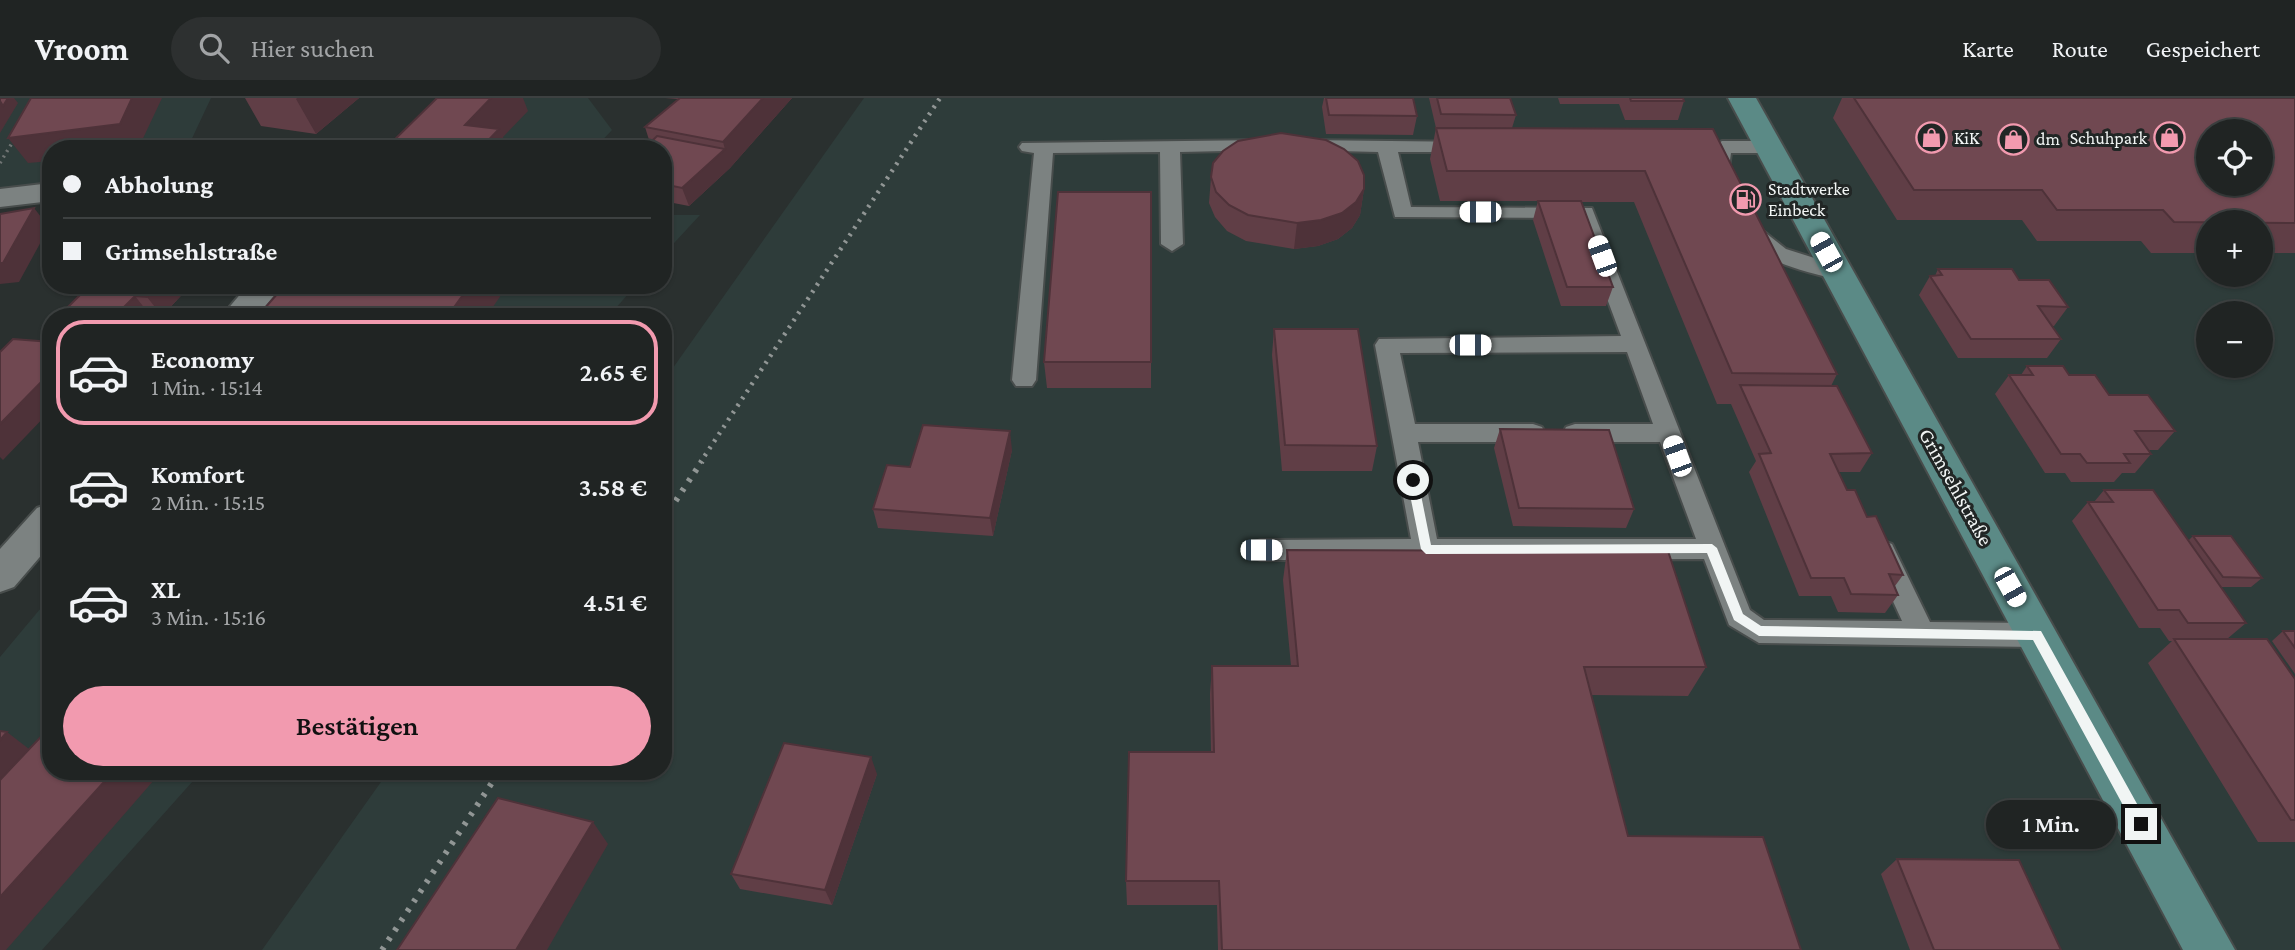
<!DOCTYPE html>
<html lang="de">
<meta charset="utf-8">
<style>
body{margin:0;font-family:"Crimson Pro",serif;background:#2d3030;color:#f1f3f6;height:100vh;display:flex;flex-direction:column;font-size:26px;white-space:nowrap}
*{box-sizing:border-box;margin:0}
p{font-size:23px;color:#a2a4a6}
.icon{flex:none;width:38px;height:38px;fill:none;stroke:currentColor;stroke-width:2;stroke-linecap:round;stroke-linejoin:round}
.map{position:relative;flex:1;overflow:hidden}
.side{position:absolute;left:42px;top:210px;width:630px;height:472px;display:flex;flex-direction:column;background:#202423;border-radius:28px;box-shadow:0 2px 5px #0004,0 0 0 2px #3d4141}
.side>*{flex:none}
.guide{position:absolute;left:42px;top:42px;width:630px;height:154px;border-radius:28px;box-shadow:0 2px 5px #0004,0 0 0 2px #3d4141;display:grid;align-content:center;height:154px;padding:0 21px;background:#202423}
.controls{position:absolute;left:2196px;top:21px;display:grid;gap:14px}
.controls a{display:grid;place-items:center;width:77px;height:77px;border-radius:50%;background:#202423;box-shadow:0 2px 5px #0004,0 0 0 2px #3d4141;font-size:35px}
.end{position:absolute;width:32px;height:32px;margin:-16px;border:9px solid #f1f5f4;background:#111;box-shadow:0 0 0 4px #111}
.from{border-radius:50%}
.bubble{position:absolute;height:49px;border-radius:24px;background:#202423;box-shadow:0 2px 5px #0004,0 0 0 2px #3d4141;font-size:23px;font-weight:600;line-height:49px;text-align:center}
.car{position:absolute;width:21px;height:42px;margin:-21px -10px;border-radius:9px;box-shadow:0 0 5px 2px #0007;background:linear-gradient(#fff 24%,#345 0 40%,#fff 0 76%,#345 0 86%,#fff 0)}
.guide b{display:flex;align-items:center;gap:24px;height:66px;font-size:26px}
.guide b+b{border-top:2px solid #3d4141}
.guide i{width:18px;height:18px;background:#f1f3f6}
ul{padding:12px 0 0;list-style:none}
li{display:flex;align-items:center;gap:21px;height:105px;margin:0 14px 10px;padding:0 7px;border:4px solid transparent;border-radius:28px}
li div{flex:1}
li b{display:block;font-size:26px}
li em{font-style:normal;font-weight:600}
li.selected{border-color:#f29aaf}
li>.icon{width:63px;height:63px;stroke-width:1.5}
.action{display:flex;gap:14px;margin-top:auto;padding:14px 21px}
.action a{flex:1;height:80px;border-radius:42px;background:#f29aaf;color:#111;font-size:28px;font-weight:600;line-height:80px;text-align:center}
header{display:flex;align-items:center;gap:42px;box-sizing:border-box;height:98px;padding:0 35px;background:#202423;border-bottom:2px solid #3d4141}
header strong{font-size:33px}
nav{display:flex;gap:38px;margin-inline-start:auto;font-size:24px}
.search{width:490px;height:63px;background:#2d3030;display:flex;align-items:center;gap:18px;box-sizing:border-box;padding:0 24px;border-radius:38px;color:#a2a4a6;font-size:26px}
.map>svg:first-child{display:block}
.built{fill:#2e3c3a;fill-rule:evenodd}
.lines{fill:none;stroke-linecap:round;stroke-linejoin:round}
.lane-casing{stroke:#484d4c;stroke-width:4}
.street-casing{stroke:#484d4c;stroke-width:4}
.secondary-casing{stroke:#484d4c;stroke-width:4}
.path{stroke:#6f7473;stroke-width:3.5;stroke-dasharray:2 4.5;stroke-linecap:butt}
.lane{fill:#7c8281;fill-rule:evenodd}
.street{fill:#7c8281;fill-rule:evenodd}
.secondary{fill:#5b8a86;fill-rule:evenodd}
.rail-far1{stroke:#919695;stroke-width:4.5;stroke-dasharray:2.5 6;stroke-linecap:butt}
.rail{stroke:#919695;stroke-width:6;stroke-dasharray:3.5 8;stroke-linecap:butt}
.wall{fill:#603e46}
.shaded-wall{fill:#4e3239}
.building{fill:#704851;stroke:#4e3239;stroke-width:2;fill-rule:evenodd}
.route{fill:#f1f5f4}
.labels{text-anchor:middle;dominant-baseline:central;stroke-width:6;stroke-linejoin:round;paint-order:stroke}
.far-poi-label{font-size:18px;fill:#f1f5f4;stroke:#212625;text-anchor:start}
.street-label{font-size:21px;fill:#f1f5f4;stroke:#212625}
</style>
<header>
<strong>Vroom</strong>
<div class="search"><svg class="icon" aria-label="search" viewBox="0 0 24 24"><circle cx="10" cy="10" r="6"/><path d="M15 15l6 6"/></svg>Hier suchen</div>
<nav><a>Karte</a><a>Route</a><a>Gespeichert</a></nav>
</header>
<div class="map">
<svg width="2295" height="852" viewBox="0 0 2295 852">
<rect width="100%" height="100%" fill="#2a302f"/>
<path class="built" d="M0,0H211L187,51H51V84L0,90Z
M488,0H588L612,32L594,51H435Z
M864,0H2295V852H262L388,674H663V284ZM2208,33H2261V86H2208ZM2208,124H2261V177H2208ZM2208,215H2261V268H2208Z
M663,117H700L663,157Z
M310,187H636L608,219H283Z
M51,498V674H201L42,852H0V559Z"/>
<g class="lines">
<defs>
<path id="lane" d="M1265,42L1272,44L1275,48L1272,52L1180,54L1183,146L1172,153L1161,146L1160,54L1053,55L1036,282L1032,288H1016L1012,282L1034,55L1022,53L1019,49L1022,45Z
M1304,42L1475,44L1478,48L1475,52L1468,54H1398L1411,109L1592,110L1750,512L1764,522L1902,523L1870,453L1874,446L1883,443L1892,446L1930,524L2036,525L2046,529L2050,537L2046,545L2036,549L1759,545L1729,527L1704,461L1261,462L1252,459L1248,452L1252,445L1261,442L1411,441L1375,247L1379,241L1621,238L1577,120L1395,119L1378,54L1297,52L1294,48L1297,44ZM1627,254L1653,326H1575L1566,329L1563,335L1566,341L1575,344H1660L1696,441H1437L1418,344H1533L1542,341L1545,335L1542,329L1533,326H1415L1400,255Z
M1722,43H1769L1779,49L1769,55H1731L1729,70L1735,83L1725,89L1718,87L1709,70L1712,49Z
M1750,126L1757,128L1786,151L1846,170L1849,175L1838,182C1802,172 1762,166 1739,133Z"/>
<path id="street" d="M51,85V103L0,109V91Z
M248,187H283L256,219H221Z
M51,405V446L14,489L0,494V451L37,410Z"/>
<path id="secondary" d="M1728,0H1756L2235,852H2183Z"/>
</defs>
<use href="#lane" class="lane-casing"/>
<use href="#street" class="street-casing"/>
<use href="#secondary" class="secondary-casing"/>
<path class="path" d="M0,65L15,40"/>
<use href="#lane" class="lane"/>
<use href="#street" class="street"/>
<use href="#secondary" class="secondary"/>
<path class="rail-far1" d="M700,365L940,0"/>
<path class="rail" d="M663,422L702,363
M382,852L499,674"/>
</g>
<path class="wall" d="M245,0H359L316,36L261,28Z
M665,0H792L730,70L689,108L663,103V51L650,45L645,29L679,1Z
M1324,0H1413L1417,18L1413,37L1326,36L1322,9Z
M1429,0H1510L1516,17L1512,30L1713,31L1837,276L1831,288L1872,355L1860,374H1838L1847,392L1867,419L1903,477L1895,488L1898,497L1885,515L1838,514L1831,498H1799L1749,374L1756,363L1731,306H1717L1634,104H1581L1613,189L1606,208H1561L1533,122L1538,103H1440L1430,61L1436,30Z
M1558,0H1683L1684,3L1678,22H1625L1619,6H1560Z
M1842,0H2295V155H2261V124H2208V155H2151L2141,143H2037L2022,122H1897L1833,20Z
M1211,79L1364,91L1360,117L1352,130L1338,141L1318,148L1294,151L1246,143L1227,133L1215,119L1209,105Z
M1151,94V290H1047L1044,264Z
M1938,171L2019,182L2068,209L2054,228H2052L2061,241L2047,260H1958L1919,197L1930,178H1935Z
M191,187L162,218L150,217L148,219H72L66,211Z
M1274,231L1377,348L1372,373H1282L1272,257Z
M2027,268L2069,277L2109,297L2175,333L2158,352H2149L2151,356L2135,375H2122L2114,384H2071L2065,375H2045L1995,296L2009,277H2021Z
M1500,331L1634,411L1626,430L1513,428L1494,350Z
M1012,352L993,438L878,430L873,411L910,369Z
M2104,392L2189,442L2193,438L2262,480L2251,489H2221L2246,525L2227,541L2295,581V744H2258L2148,565L2172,543H2169L2160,530H2139L2072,423L2088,404H2094Z
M1287,452L1706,569L1688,598L1591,597L1628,738L1801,852H1218L1217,807H1127L1126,783L1211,654L1210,596L1212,568H1291L1283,482Z
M2283,533H2295V576L2272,543Z
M877,676L832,807L740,791L731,776Z
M1897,761L2061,852H1910L1881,776Z"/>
<path class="shaded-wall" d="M8,0H14L18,5L0,35V3Z
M132,0H162L138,51H51V63L28,65L8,40Z
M297,0H359L316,36L296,1Z
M491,0H523L528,13L503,39L508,51H476L465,27Z
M763,0H792L730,70L723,44Z
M725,51L730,70L689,108L682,90Z
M1364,91L1360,117L1352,130L1338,141L1318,148L1294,151L1297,125Z
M34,110L49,129L19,184L0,186V165Z
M158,187H191L162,218L147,199Z
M470,187H508L486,219H447Z
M135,198L150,217L148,219H120L117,216Z
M51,274V312L3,362L0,359V326Z
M1010,333L1012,352L993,438L990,420Z
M7,634L29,651L0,686V642Z
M871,659L877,676L832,807L825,792Z
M113,674H161L6,852H0V799Z
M593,724L608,746L547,852H516Z"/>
<path class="building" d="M0,0H8L3,8L0,3Z
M31,0H132L120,26L8,40Z
M437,0H491L465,27L499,31L480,51H385Z
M680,0H763L723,44L645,29Z
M1326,0H1413L1417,18L1329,17Z
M1437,0H1510L1516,17L1441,16Z
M1630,0H1683L1684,3H1631Z
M1854,0H2295V125L2174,124L2163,112H2057L2042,92H1914ZM2208,33H2261V86H2208Z
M1436,30L1713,31L1837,276L1732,275L1645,73H1447Z
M1281,35L1326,42L1344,51L1358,63L1364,77V91L1356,104L1342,115L1321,122L1297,125L1248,117L1229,107L1216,94L1211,79L1213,65L1223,53L1238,43Z
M657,38L725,51L682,90L663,86V51H644Z
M1058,94H1151V264H1044Z
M1538,103H1581L1613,189H1567Z
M34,110L3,165H0V116Z
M1938,171H2012L2019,182H2049L2068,209L2038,208L2061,241H1971L1930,178L1942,177Z
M90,187H158L147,199L135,198L117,216L66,211Z
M285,187H470L447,219H257Z
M1274,231H1358L1377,348L1285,347Z
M13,241L51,244V274L0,326V254Z
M2027,268H2063L2069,277H2095L2109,297H2148L2175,333H2135L2151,356H2124L2130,365H2087L2080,356H2061L2009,277H2033Z
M1740,287L1837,288L1872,355L1830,356L1847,392H1855L1867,419L1876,418L1903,477L1889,476L1898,497L1851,496L1844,480H1811L1759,356L1771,355Z
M923,327L1010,333L990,420L873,411L887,367L910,369Z
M1500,331L1609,332L1634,411L1519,410Z
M2104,392H2153L2246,525H2188L2179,512H2158L2088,404H2113Z
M2193,438H2231L2262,480L2223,479Z
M1287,452L1668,453L1706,569H1584L1628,738L1763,739L1801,852H1222L1219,783H1126L1129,654H1214L1212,568H1298Z
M2283,533H2295V550Z
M2174,541H2267L2295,581V722H2291Z
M51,628V674H113L0,799V682Z
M0,633L7,634L0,642Z
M784,645L871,659L825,792L731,776Z
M498,700L593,724L516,852H397Z
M1897,761L2019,762L2061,852H1934Z"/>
<path class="route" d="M1413,378L1418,382L1431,447L1712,446L1717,450L1743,516L1761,528L2041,533L2146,722V731H2136L2033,542L1759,538L1734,522L1707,455L1426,456L1421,451L1407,382Z"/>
<defs>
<symbol id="shop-ring" viewBox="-11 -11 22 22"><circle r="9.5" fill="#212625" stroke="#f29aaf" stroke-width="1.5"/><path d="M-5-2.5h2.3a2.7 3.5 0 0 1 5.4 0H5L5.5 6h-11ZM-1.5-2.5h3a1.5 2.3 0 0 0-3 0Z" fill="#f29aaf"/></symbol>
<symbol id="fuel-ring" viewBox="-11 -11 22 22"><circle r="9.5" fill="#212625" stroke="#f29aaf" stroke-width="1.5"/><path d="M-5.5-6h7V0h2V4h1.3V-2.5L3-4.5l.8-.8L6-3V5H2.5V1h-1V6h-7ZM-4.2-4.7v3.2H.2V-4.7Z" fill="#f29aaf"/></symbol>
</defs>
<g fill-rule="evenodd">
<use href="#shop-ring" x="1914" y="22" width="35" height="35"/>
<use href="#shop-ring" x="2152" y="22" width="35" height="35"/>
<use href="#shop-ring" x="1996" y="24" width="35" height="35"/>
<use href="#fuel-ring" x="1728" y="84" width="35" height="35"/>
</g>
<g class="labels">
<g class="far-poi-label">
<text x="1954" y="40">KiK</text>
<text x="2147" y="40" text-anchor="end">Schuhpark</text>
<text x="2036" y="41">dm</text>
<text x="1768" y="91">Stadtwerke<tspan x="1768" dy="21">Einbeck</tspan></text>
</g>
<g class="street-label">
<text transform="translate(1956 389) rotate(61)">Grimsehlstraße</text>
</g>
</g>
</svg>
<div class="controls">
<a><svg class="icon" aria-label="locate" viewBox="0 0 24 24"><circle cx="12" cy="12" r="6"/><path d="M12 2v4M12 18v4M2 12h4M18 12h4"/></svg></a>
<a>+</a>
<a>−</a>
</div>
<i class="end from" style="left:1413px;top:382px"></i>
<i class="end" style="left:2141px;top:726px"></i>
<div class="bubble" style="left:1986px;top:702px;width:130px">1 Min.</div>
<i class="car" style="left:1480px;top:114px;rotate:270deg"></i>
<i class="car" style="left:1826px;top:154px;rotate:331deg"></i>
<i class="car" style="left:1602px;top:158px;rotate:340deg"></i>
<i class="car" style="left:1470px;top:247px;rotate:90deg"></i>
<i class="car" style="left:1677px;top:358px;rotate:340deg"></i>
<i class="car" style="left:1261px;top:452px;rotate:90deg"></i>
<i class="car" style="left:2010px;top:489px;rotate:151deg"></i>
<div class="guide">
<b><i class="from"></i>Abholung</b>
<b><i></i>Grimsehlstraße</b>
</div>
<section class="side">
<ul>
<li class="selected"><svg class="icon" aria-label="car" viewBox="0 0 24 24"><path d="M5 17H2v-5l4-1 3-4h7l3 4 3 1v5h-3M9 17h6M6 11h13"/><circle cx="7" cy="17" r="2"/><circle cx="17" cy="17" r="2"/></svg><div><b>Economy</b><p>1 Min. · 15:14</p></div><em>2.65 €</em></li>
<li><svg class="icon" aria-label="car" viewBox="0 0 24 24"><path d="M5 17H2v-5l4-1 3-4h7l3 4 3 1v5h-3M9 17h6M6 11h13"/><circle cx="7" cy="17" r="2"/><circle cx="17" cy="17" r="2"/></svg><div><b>Komfort</b><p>2 Min. · 15:15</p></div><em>3.58 €</em></li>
<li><svg class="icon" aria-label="car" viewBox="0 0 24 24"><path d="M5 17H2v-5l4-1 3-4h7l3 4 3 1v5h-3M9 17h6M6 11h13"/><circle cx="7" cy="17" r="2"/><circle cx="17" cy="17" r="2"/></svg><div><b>XL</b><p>3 Min. · 15:16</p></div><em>4.51 €</em></li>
</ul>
<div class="action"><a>Bestätigen</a></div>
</section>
</div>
